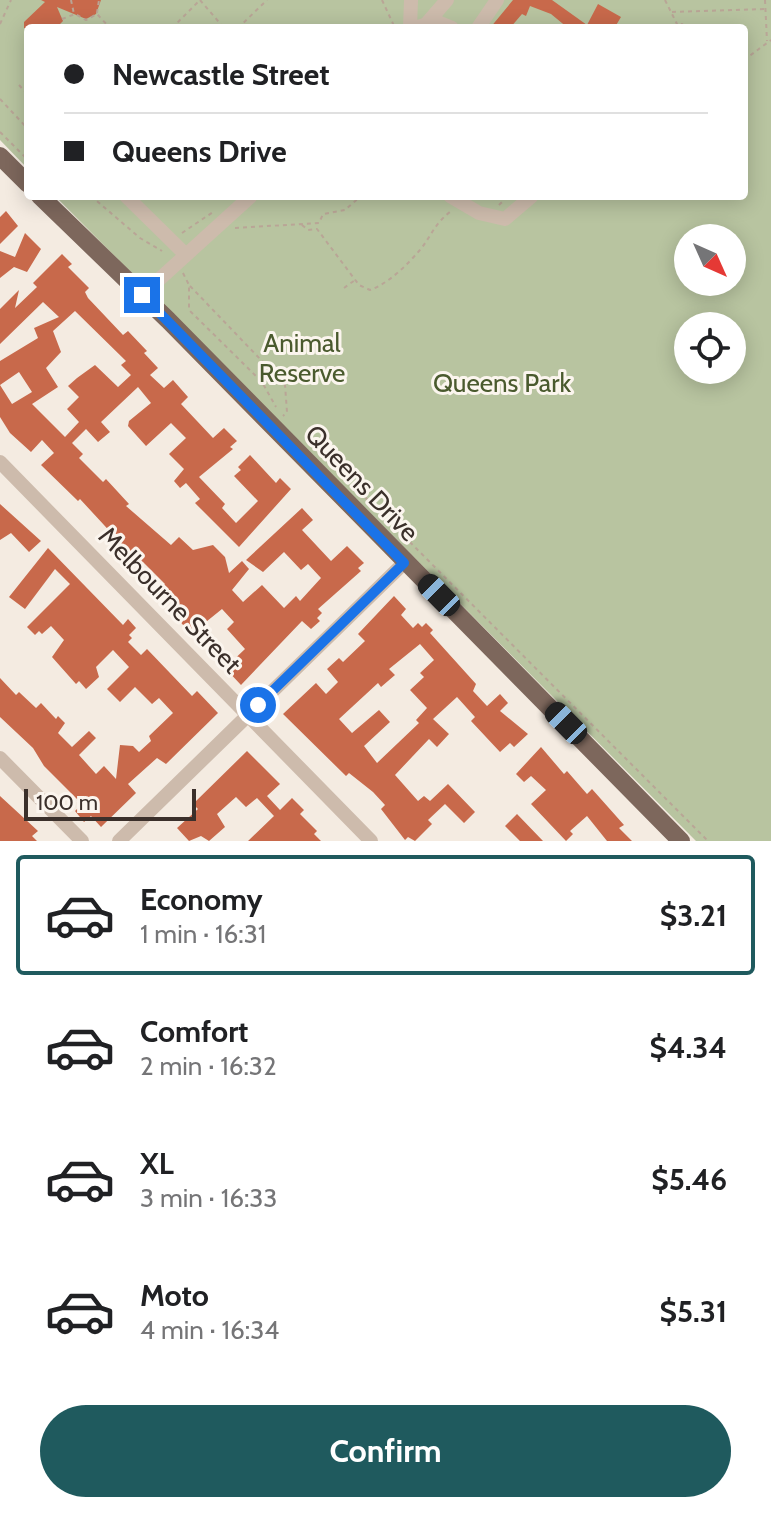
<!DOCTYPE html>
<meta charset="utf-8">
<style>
body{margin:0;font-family:Cabin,sans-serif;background:#f6f6f6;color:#202124;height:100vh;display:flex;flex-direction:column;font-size:30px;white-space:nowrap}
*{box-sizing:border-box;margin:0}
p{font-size:26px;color:#757577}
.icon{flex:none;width:44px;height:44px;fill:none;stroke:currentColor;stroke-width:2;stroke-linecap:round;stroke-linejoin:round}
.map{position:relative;height:841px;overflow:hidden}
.side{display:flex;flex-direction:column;background:#fff;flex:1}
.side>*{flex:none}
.guide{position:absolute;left:24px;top:24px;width:724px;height:176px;border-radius:8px;box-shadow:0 4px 20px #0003;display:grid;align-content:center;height:176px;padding:0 40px;background:#fff}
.needle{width:52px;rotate:135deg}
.buttons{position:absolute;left:674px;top:224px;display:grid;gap:16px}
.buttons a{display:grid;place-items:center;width:72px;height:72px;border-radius:50%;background:#fff;box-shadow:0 4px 20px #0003;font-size:40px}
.scale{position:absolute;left:24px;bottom:20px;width:172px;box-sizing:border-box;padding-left:8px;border:4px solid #3b302b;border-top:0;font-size:22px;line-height:28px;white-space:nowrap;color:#3b302b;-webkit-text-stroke:6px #fbf5ee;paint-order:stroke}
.end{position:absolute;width:36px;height:36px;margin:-18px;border:10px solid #1a73e8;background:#fff;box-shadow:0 0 0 4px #fff}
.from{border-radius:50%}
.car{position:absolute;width:24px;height:48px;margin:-24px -12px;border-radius:10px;box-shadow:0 0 6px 2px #0007;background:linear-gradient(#222 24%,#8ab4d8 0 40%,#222 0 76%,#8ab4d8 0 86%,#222 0)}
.guide b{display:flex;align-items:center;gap:28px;height:76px;font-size:30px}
.guide b+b{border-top:2px solid #e0e0e0}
.guide i{width:20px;height:20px;background:#202124}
ul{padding:14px 0 0;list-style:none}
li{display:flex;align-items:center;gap:24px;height:120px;margin:0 16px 12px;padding:0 24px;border:4px solid transparent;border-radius:8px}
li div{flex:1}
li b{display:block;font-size:30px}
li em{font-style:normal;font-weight:800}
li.current{border-color:#1f5a5e}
li>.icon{width:72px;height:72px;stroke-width:1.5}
.cta{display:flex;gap:16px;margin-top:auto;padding:16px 40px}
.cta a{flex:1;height:92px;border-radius:48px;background:#1f5a5e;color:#fff;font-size:32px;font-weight:800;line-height:92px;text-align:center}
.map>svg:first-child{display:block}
.green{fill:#b8c4a0;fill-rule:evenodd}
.building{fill:#c8694b;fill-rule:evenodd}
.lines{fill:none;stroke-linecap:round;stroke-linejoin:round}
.path{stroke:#b9a596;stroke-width:2;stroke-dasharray:4 4;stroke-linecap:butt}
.minor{stroke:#cdbbac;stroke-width:14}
.major{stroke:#7d675c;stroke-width:18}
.route{stroke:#1a73e8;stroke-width:10}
.labels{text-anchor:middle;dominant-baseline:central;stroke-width:6;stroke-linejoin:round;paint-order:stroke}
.park-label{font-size:26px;fill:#4a5a2e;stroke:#fbf5ee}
.street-label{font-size:26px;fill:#3b302b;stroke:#fbf5ee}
</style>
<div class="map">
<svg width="771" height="841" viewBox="0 0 771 841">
<rect width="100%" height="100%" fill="#f4ebe1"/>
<path class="green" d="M0,0H771V841H696L55,196H744V28H28V169L0,140ZM688,238H732V282H688ZM688,326H732V370H688Z"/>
<path class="building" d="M41,0H101L96,14L86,19L57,7L63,21L56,28H24V22L45,2Z
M513,0H552L587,25L598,4L621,17L615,27L568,28L551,14L530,6L526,16L522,14L510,28H490Z
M6,211L18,226L0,244V217Z
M25,233L41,249L27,272L14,267L0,278V251L15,257Z
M62,254L72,264L68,267L89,288L85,292L88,298L123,335L128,331L147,351L144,353L158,368L150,375L164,388L173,380L188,397L181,404L213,438L224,428L237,441L230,447L233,449L199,477L225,504L222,508L236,523L258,501L234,476L241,470L238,467L250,455L276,483L280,478L291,489L239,547L195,503L200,499L186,483L180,488L174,481L184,469L169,454L186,438L171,423L146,446L128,426L129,421L151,403L138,387L101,422L110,432L98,442L86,429L72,443L83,454L79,458L103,482L106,479L129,504L126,506L171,545L179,537L193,550L213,545L225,557L229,573L242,561L249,569L232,590L243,602L262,585L284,608L296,596L300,601L321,578L308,564L301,570L284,552L263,572L246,560L302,508L313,520L302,530L331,561L347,546L364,563L358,568L361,571L318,609L322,613L317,618L320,621L311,629L302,621L241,685L225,668L245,649L227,629L234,622L222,609L191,634L176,617L184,610L161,587L165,584L143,562L140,564L80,499L78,501L41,465L54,453L42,440L31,452L10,433L0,417V361L38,338L34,328L59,317L43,302L0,344V309L19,290L15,308L37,287L33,283ZM75,311L126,361L121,365L131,375L118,387L95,365L77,378L68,386L79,397L67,409L79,422L65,437L32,404L58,387L46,368L61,352L53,331ZM19,372L32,392L12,404L0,385Z
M0,504L41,541L29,552L11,533L0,540Z
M48,548L123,625L128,619L136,628L129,635L132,638L128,642L141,655L147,649L192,696L197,691L218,713L166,764L157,758L128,784L136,793L101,827L91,816L84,822L75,811L82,804L44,766L33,748L0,717V678L16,695L19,692L36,708L41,703L56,719L58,716L65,723L58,733L72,747L89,731L96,738L79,755L96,774L104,766L116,779L120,745L133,746L139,752L151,741L149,736L173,713L159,698L152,704L135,687L120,702L107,689L129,667L113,650L96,667L99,677L86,689L79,681L76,684L52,657L64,640L51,626L42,634L39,631L35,635L27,627L70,584L55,569L25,609L9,597Z
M394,596L406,609L401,615L413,628L418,623L422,627L426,623L433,630L430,633L476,684L473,691L487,706L500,694L508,703L500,711L528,734L514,747L510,743L500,752L471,721L475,717L457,697L433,719L449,734L437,747L429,739L395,775L418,801L424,796L430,801L448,784L475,812L464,823L445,804L428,820L432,824L415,841L408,837L405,840L381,809L385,805L373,792L349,773L346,776L283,714L316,683L326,694L338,682L327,669L339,658L343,662L365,641L358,634ZM420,644L434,660L420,673L424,677L410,690L427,708L416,720L419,723L377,763L364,746L390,722L379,710L352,733L339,719L378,683L381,687L395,675L389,669Z
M541,747L564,774L567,771L587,794L592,789L624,825L619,828L632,841H607L587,816L570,831L573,834L566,841L531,804L546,790L531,776L524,782L516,774Z
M247,751L280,784L267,796L280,810L292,798L304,810L300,814L317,831L314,834L321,841H248L274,816L257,798L246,807L236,797L217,814L225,827L209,841L201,836L189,841L177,828L198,809L193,804Z
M0,796L38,831L32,836L37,841H0Z
M517,814L543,841H520L505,826Z"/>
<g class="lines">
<path class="path" d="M71,0L74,14
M200,0L224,28
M382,0L395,28
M665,0L679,28
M765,0L767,41
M672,12L764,9
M97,13L99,0
M62,19L75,14L86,20L97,14L110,28
M0,24L11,0
M172,28L198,2L196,0
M238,28L267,0
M674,28L682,24L686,28
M744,60L771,40
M19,85L28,95
M0,99L28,129
M0,132L28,160
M91,196L140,238L162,251
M499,205L508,196
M302,225L308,230L317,229L359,285L370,290C389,283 406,266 419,251C431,237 434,224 450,212
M235,228L319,223L323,214L345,210L361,196
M182,233L213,212
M183,273L189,285V310L262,382L276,407
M190,286L285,385L287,412L283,416
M344,288L355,280
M342,474L708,841"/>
<path class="minor" d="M427,23L447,0
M410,28L411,0
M415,28L435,21L452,28
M478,28L497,0
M126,196L186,255
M450,196L479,213L505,219L532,196
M142,295L251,196
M0,462L371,841
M0,758L82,841
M119,841L404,563"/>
<path class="major" d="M0,156L28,184
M40,196L168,320L681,841"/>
</g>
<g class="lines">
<path class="route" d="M142,295L404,563L258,705"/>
</g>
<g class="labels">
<g class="park-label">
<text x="302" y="343">Animal<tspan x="302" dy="30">Reserve</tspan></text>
<text x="502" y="383">Queens Park</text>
</g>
<g class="street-label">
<text transform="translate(362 483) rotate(46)">Queens Drive</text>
<text transform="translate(170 600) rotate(46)">Melbourne Street</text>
</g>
</g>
</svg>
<div class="buttons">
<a><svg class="needle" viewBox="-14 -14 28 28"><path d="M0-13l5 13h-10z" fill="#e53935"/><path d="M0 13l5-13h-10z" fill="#757577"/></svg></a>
<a><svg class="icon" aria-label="locate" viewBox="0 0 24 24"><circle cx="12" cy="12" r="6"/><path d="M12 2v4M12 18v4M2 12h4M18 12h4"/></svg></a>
</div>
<div class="scale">100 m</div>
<i class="end from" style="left:258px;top:705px"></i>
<i class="end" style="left:142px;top:295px"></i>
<i class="car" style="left:439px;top:595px;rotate:315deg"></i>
<i class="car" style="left:566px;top:723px;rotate:315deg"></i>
<div class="guide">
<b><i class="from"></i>Newcastle Street</b>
<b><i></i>Queens Drive</b>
</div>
</div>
<section class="side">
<ul>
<li class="current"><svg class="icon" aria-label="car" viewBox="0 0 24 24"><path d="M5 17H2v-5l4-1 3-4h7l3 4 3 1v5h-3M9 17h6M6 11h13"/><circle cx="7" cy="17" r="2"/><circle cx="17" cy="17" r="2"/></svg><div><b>Economy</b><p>1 min · 16:31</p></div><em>$3.21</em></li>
<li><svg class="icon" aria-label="car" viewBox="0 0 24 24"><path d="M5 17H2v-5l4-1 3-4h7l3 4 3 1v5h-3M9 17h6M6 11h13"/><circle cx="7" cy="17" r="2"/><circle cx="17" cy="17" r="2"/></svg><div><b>Comfort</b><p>2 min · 16:32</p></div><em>$4.34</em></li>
<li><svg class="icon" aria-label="car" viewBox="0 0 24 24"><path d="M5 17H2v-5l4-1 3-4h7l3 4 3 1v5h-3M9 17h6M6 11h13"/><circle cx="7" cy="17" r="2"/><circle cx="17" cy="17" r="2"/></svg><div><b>XL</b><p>3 min · 16:33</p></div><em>$5.46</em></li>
<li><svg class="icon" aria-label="car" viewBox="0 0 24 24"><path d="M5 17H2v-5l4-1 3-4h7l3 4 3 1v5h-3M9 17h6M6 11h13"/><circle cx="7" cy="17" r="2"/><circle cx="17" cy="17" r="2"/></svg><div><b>Moto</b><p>4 min · 16:34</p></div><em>$5.31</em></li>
</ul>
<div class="cta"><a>Confirm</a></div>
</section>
